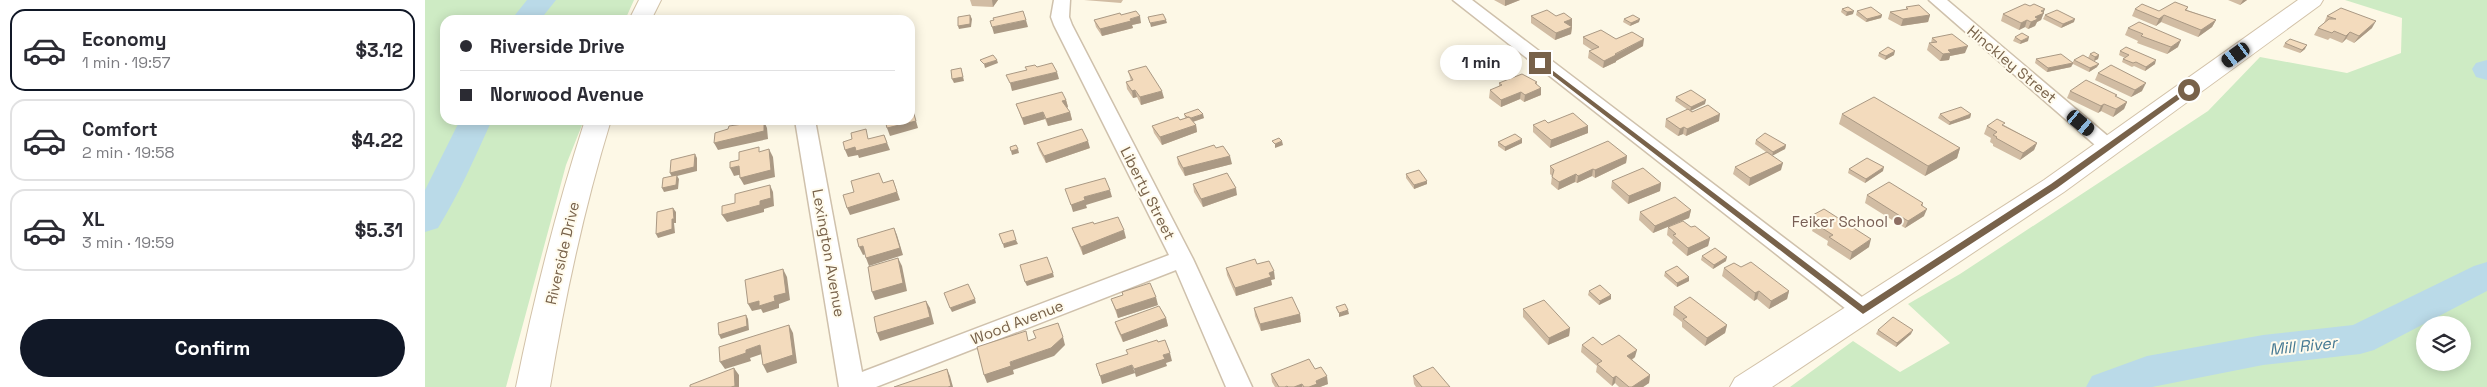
<!DOCTYPE html>
<meta charset="utf-8">
<style>
body{margin:0;font-family:"Space Grotesk",sans-serif;background:#f2f2f3;color:#2b2b33;height:100vh;display:flex;flex-direction:column;font-size:19px;white-space:nowrap}
*{box-sizing:border-box;margin:0}
p{font-size:16px;color:#7c7c81}
.icon{flex:none;width:28px;height:28px;fill:none;stroke:currentColor;stroke-width:2;stroke-linecap:round;stroke-linejoin:round}
.map{position:relative;flex:1;overflow:hidden}
.side{display:flex;flex-direction:column;background:#fff;width:425px}
.side>*{flex:none}
.guide{position:absolute;left:15px;top:15px;width:475px;height:110px;border-radius:15px;box-shadow:0 2px 12px #0003;display:grid;align-content:center;height:110px;padding:0 20px;background:#fff}
.buttons{position:absolute;left:1991px;top:316px;display:grid;gap:10px}
.buttons a{display:grid;place-items:center;width:55px;height:55px;border-radius:50%;background:#fff;box-shadow:0 2px 12px #0003;font-size:25px}
.end{position:absolute;width:22px;height:22px;margin:-11px;border:6px solid #78624a;background:#fff;box-shadow:0 0 0 2px #fff}
.from{border-radius:50%}
.bubble{position:absolute;height:35px;border-radius:18px;background:#fff;box-shadow:0 2px 12px #0003;font-size:16px;font-weight:800;line-height:35px;text-align:center}
.car{position:absolute;width:15px;height:30px;margin:-15px -8px;border-radius:6px;box-shadow:0 0 4px 1px #0007;background:linear-gradient(#222 24%,#8ab4d8 0 40%,#222 0 76%,#8ab4d8 0 86%,#222 0)}
.guide b{display:flex;align-items:center;gap:18px;height:48px;font-size:19px}
.guide b+b{border-top:1px solid #e1e1e2}
.guide i{width:12px;height:12px;background:#2b2b33}
ul{padding:9px 0 0;list-style:none}
li{display:flex;align-items:center;gap:15px;height:82px;margin:0 10px 8px;padding:0 10px;border:2px solid #e1e1e2;border-radius:15px}
li div{flex:1}
li b{display:block;font-size:19px}
li em{font-style:normal;font-weight:800}
li.current{border-color:#111827}
li>.icon{width:45px;height:45px;stroke-width:1.5}
.button{display:flex;gap:10px;margin-top:auto;padding:10px 20px}
.button a{flex:1;height:58px;border-radius:30px;background:#111827;color:#fff;font-size:20px;font-weight:800;line-height:58px;text-align:center}
main{display:flex;flex:1;min-height:0}
.map>svg:first-child{display:block}
.green{fill:#ceebc4;fill-rule:evenodd}
.lines{fill:none;stroke-linecap:round;stroke-linejoin:round}
.river{fill:#badae8;fill-rule:evenodd}
.street-casing{stroke:#cfc1ac;stroke-width:3}
.secondary-casing{stroke:#d2c2a9;stroke-width:2}
.street{fill:#fff;fill-rule:evenodd}
.secondary{fill:#fff;fill-rule:evenodd}
.wall{fill:#d1bca3}
.shaded-wall{fill:#aa9984}
.building{fill:#f3dbbd;stroke:#aa9984}
.route{fill:#78624a}
.education-dot{fill:#8d6e63;stroke:#fffbed;stroke-width:2}
.labels{text-anchor:middle;dominant-baseline:central;stroke-width:4;stroke-linejoin:round;paint-order:stroke}
.street-label{font-size:15px;fill:#78624a;stroke:#fffbed}
.education-label{font-size:15px;fill:#785e54;stroke:#fffbed;text-anchor:end}
.water-label{font-size:16px;font-style:italic;fill:#457993;stroke:#fffbed}
</style>
<main>
<section class="side">
<ul>
<li class="current"><svg class="icon" aria-label="car" viewBox="0 0 24 24"><path d="M5 17H2v-5l4-1 3-4h7l3 4 3 1v5h-3M9 17h6M6 11h13"/><circle cx="7" cy="17" r="2"/><circle cx="17" cy="17" r="2"/></svg><div><b>Economy</b><p>1 min · 19:57</p></div><em>$3.12</em></li>
<li><svg class="icon" aria-label="car" viewBox="0 0 24 24"><path d="M5 17H2v-5l4-1 3-4h7l3 4 3 1v5h-3M9 17h6M6 11h13"/><circle cx="7" cy="17" r="2"/><circle cx="17" cy="17" r="2"/></svg><div><b>Comfort</b><p>2 min · 19:58</p></div><em>$4.22</em></li>
<li><svg class="icon" aria-label="car" viewBox="0 0 24 24"><path d="M5 17H2v-5l4-1 3-4h7l3 4 3 1v5h-3M9 17h6M6 11h13"/><circle cx="7" cy="17" r="2"/><circle cx="17" cy="17" r="2"/></svg><div><b>XL</b><p>3 min · 19:59</p></div><em>$5.31</em></li>
</ul>
<div class="button"><a>Confirm</a></div>
</section>
<div class="map">
<svg width="2062" height="387" viewBox="0 0 2062 387">
<rect width="100%" height="100%" fill="#fdf8e6"/>
<path class="green" d="M0,0H209L200,20H20V120H159L141,165L81,387H0Z
M1920,0H2062V387H1365L1428,341L1475,372L1525,343L1483,304L1535,274L1783,111L1835,57L1922,73L1976,53L1977,18ZM2000,325H2038V362H2000Z"/>
<g class="lines">
<path class="river" d="M102,0H131L115,20H86Z
M2062,60V80L2051,77L2047,69L2051,63Z
M35,120H67C50,157 34,194 13,228L0,232V190Z
M2062,262V291L1949,350L1935,354L1838,365L1727,387H1661L1667,376L1722,356L1838,335L1928,325L2049,266Z"/>
<defs>
<path id="street" d="M629,0H645L644,17L647,25L768,259L827,387H801L751,270L451,387H414L370,120H390L437,372L744,255L629,25L626,17Z
M1028,0H1047L1446,304L1450,310L1446,316L1438,319L1430,316Z
M1504,0H1522L1691,143L1694,147L1691,151L1684,153L1677,151Z"/>
<path id="secondary" d="M214,0H236L226,20H204Z
M1873,0H1898L1895,5L1639,192L1347,387H1305L1310,378L1619,180Z
M160,120H186C159,208 140,297 125,387H91C109,297 132,207 160,120Z"/>
</defs>
<use href="#street" class="street-casing"/>
<use href="#secondary" class="secondary-casing"/>
<use href="#street" class="street"/>
<use href="#secondary" class="secondary"/>
</g>
<path class="wall" d="M545,0H573L568,7L547,6Z
M659,0H698L696,3Z
M1069,0H1095L1080,6Z
M1803,0H1822L1815,5Z
M1481,7L1505,15L1503,22L1476,26L1463,19L1465,12L1481,9Z
M1763,7L1762,10L1791,20L1787,27L1773,37L1736,22L1731,26L1707,16L1710,9L1734,11Z
M1417,9L1428,14L1421,16L1416,12Z
M1432,11L1457,15L1456,18L1441,22L1431,15Z
M1619,13L1616,20L1612,22L1610,26L1603,29L1600,27L1594,30L1576,21L1578,14Z
M696,15L716,23L707,25L708,28L677,36L671,27L669,20Z
M1620,15L1649,22L1636,28L1618,19Z
M1106,16H1131L1147,19V26H1146L1147,27L1146,34L1130,40L1106,23Z
M1902,16L1947,28L1929,43L1921,39L1917,43L1905,38L1903,40L1889,35L1893,28L1899,23Z
M1199,19L1214,22L1205,26L1198,22Z
M1703,28L1753,47L1742,54L1712,43L1713,41L1700,35Z
M1158,37L1191,39L1218,46L1191,61V62L1178,68L1163,58L1164,51L1167,50L1158,44Z
M1590,37L1603,41L1595,44L1588,41Z
M1507,38L1540,53L1525,56L1524,60L1515,61L1502,50L1504,43H1506Z
M1860,43L1880,49L1875,53L1858,47Z
M1695,51L1730,64L1720,71L1709,66L1707,67L1697,62L1698,59L1700,58L1694,55Z
M1454,53L1469,55L1460,60L1453,56Z
M1665,54L1674,55L1673,59L1669,61L1663,58Z
M1611,59L1647,63L1649,60L1672,67L1664,72L1648,64L1646,67L1622,72L1610,63Z
M703,71L739,98L716,105L712,97L708,98L702,89L701,82L706,81Z
M1673,73L1717,91L1706,97L1670,80Z
M1112,82V85L1116,88V95L1099,102L1095,99L1076,107L1064,98L1065,90L1074,87V83Z
M1645,91L1691,97L1702,102L1699,109L1688,117L1676,111L1673,113L1642,98Z
M1251,97L1280,104L1266,111L1294,121L1261,136L1258,134L1253,136L1240,127L1241,119L1263,110L1250,101Z
M641,100L643,107L642,108L645,112L647,120L623,126L620,119L599,125L591,104Z
M759,114L779,118L768,122L771,125L772,132L737,145L729,133L727,126L760,118Z
M1417,114L1535,148L1532,158L1500,176L1414,124Z
M1515,114H1546L1545,118L1524,125L1513,118Z
M1123,123L1163,126V133L1125,148L1108,132V125Z
M1579,125L1612,143L1609,150L1595,160L1568,146V144L1565,142L1566,138L1559,134L1562,126Z
M1331,140L1361,145L1360,149L1347,155L1356,170L1324,186L1308,174L1310,167L1341,152L1330,144Z
M1073,142L1097,143L1080,151L1073,146Z
M612,143L665,148L621,163L614,150Z
M791,148L807,164L760,176L753,164L752,157Z
M1202,156L1201,163L1170,178L1167,176L1152,183L1150,182L1133,190L1126,184L1127,176L1125,174V166Z
M1424,169L1458,171L1440,183L1423,173Z
M981,174L1002,184L989,189L981,178Z
M1187,181L1236,183L1235,191L1203,204L1186,188Z
M768,184L812,195L778,207L769,192Z
M1442,195L1498,203V206L1499,216L1480,228L1440,203Z
M1266,210L1264,218L1228,233L1214,220L1215,212Z
M1386,216L1444,247L1425,260L1402,245L1403,241L1387,231L1389,226L1384,223Z
M669,224L701,238L658,255L650,236L647,228Z
M1243,227H1266L1285,238L1283,246L1262,256L1247,243L1248,240L1242,235Z
M1277,256L1301,261L1288,269L1276,260Z
M832,264L850,279L846,280L847,285L811,296L802,275L801,268Z
M1316,267L1364,291L1362,299L1344,309L1332,299L1329,301L1297,276L1299,268Z
M1240,272L1264,277V281L1252,287L1239,276Z
M1164,291L1186,299L1174,305L1163,295Z
M686,299L733,305L693,318Z
M1249,307L1302,325L1300,333L1280,346L1257,327V322L1248,315Z
M829,308L875,314L876,322L836,331L830,316Z
M1098,309L1145,328L1144,336L1123,345L1098,317Z
M741,318L743,326L698,342L692,329L690,322Z
M1453,330L1486,334L1471,347L1451,334Z
M1157,345H1177L1210,357L1207,360L1225,375L1224,383L1218,387H1194L1190,383L1187,386L1171,372L1172,366L1156,352Z
M890,369L903,384L895,387H850L847,382L846,374Z
M988,376L1025,387H991L989,384Z"/>
<path class="shaded-wall" d="M567,0H573L568,7Z
M1080,0H1095L1080,6Z
M1818,0H1822L1815,5Z
M1620,9L1616,20L1612,22L1610,26L1603,29L1606,22L1610,17L1616,11Z
M1429,11L1428,14L1421,16L1422,12Z
M545,15L547,19L546,27L534,29L533,26Z
M1457,15L1456,18L1441,22L1442,19Z
M1505,15L1503,22L1476,26L1478,19Z
M1739,15L1736,22L1731,26L1734,19Z
M715,16L716,23L707,25L708,28L677,36L675,29Z
M1147,19V26L1139,29V22Z
M1215,19L1214,22L1205,26L1206,23Z
M1650,19L1649,22L1636,28L1638,24Z
M601,20L603,27L569,34L567,27Z
M741,20L742,23L726,27L725,23Z
M1602,20L1600,27L1594,30L1596,23Z
M1791,20L1787,27L1773,37L1776,30Z
M1951,21L1947,28L1929,43L1934,36Z
M1147,27L1146,34L1130,40L1131,33Z
M1925,32L1921,39L1917,43L1921,36Z
M1604,37L1603,41L1595,44L1596,41Z
M1219,39L1218,46L1191,61V62L1178,68L1179,61Z
M1756,40L1753,47L1742,54L1746,47Z
M1882,45L1880,49L1875,53L1877,50Z
M1543,46L1540,53L1525,56L1524,60L1515,61L1518,54L1523,50Z
M1470,51L1469,55L1460,60L1461,56Z
M1674,55L1673,59L1669,61L1670,57Z
M572,60L573,63L560,68L559,64Z
M1731,60L1730,64L1720,71L1721,67Z
M1648,63L1646,67L1622,72L1623,68Z
M1674,64L1672,67L1664,72L1665,68Z
M536,68L539,81L529,83L527,79Z
M632,72L634,79L587,91L585,83Z
M1721,83L1717,91L1706,97L1710,90Z
M1116,88V95L1099,102L1100,95Z
M710,90L712,97L708,98L707,91Z
M737,91L739,98L716,105L715,97Z
M1096,92L1095,99L1076,107V100Z
M641,100L643,107L639,109L637,101Z
M1281,100L1280,104L1265,111L1266,107Z
M1702,102L1699,109L1688,117L1691,109Z
M1679,104L1676,111L1673,113L1676,106Z
M487,107L493,128L465,136L462,128Z
M618,112L620,119L599,125L597,118Z
M645,112L647,120L623,126L621,119Z
M778,114L779,118L764,123V119Z
M1295,114L1294,121L1261,136L1262,129Z
M1546,114L1545,118L1524,125L1525,122Z
M339,121L342,128L343,139L293,150L289,143Z
M771,125L772,132L737,145L735,137Z
M1163,126V133L1125,148L1126,140Z
M1259,127L1258,134L1253,136L1255,129Z
M459,135L465,150L434,158L433,155L423,157L420,150Z
M1097,139V143L1080,151V147Z
M663,141L665,148L621,163L619,156Z
M857,141L858,145L850,148V144Z
M1612,143L1609,150L1595,160L1598,153Z
M1361,145L1360,149L1347,156L1348,152Z
M1535,148L1532,158L1500,176L1503,166Z
M344,149L348,157L350,177L319,185L315,178Z
M593,149L594,153L587,155L586,151Z
M270,154L272,158V171L252,176L254,179L253,189L239,192L237,188L247,177L245,173Z
M805,156L807,164L760,176L758,168Z
M1202,156L1201,163L1170,178V170Z
M1358,163L1356,170L1324,186L1325,178Z
M314,166L318,174L309,176L305,168Z
M1459,167L1458,171L1440,183L1441,179Z
M1168,169L1167,176L1152,183L1153,176Z
M1151,174L1150,182L1133,190L1134,182Z
M468,180L475,200L425,215L422,208Z
M1002,181V184L989,189V185Z
M1236,183L1235,191L1203,204L1204,196Z
M345,185L348,192L349,206L339,209V212L302,222L297,215L335,201Z
M811,188L812,195L778,207L776,199Z
M685,190L687,197L661,205L662,208L648,212L646,205L659,197Z
M248,208L251,212V223H249L250,233L233,238L231,234Z
M1502,209L1499,216L1480,228L1483,221Z
M1266,210L1264,218L1228,233L1230,226Z
M469,228L472,235L478,255L444,266L441,258Z
M699,230L701,238L658,255L656,247Z
M1285,238L1283,246L1262,256L1263,248Z
M1446,239L1444,247L1425,260L1427,252Z
M591,240L593,244L579,248L578,244Z
M438,246L441,254L438,255L434,247Z
M1302,257L1301,261L1288,269L1289,265Z
M473,258L477,266L482,291L450,300L447,292Z
M358,269L362,277L365,300L354,304V308L338,313L336,309L327,311L323,304L349,296Z
M849,271L850,279L846,280L847,285L811,296L810,288L844,273Z
M628,273L629,277L602,286L600,282Z
M1264,277V281L1252,287V283Z
M1334,291L1332,299L1329,301L1330,293Z
M1364,291L1362,299L1344,309L1346,301Z
M1186,295V299L1174,305L1175,301Z
M731,297L733,305L693,318L691,310Z
M550,299L551,303L527,312L525,308Z
M501,301L505,308L509,324L455,341L452,333Z
M923,310L924,314L914,317V313Z
M875,314L876,322L836,331L835,324Z
M321,315L323,319L324,330L296,339L294,335Z
M741,318L743,326L698,342L696,335Z
M364,325L368,333L372,363L342,373L338,365Z
M1302,325L1300,333L1280,346L1282,338Z
M1145,328L1144,336L1123,345L1124,338Z
M1488,330L1486,334L1471,347L1472,343Z
M638,337L640,345L629,356L588,370L589,374L562,383L559,375Z
M335,345L340,353L325,358L326,361L300,369L295,362L321,350Z
M1212,350L1210,357L1201,363L1202,356Z
M745,353L747,361L741,363L742,366L711,377L709,369L738,355Z
M707,365L710,373L677,384L675,376Z
M309,368L314,375V387H306Z
M522,369L525,376L528,387H523Z
M1225,375L1224,383L1218,387H1207Z
M902,376L903,384L895,387H884L891,381Z
M1191,376L1190,383L1187,386L1188,378Z
M877,384V387H869Z"/>
<path class="building" d="M1750,2L1763,7L1760,10L1791,20L1776,30L1739,15L1734,19L1710,9L1717,4L1734,11Z
M1600,4L1605,6L1609,4L1620,9L1616,11L1619,13L1610,17L1613,19L1606,22L1602,20L1596,23L1578,14Z
M1494,5L1505,15L1478,19L1465,12L1483,9L1481,7Z
M1423,7L1429,11L1422,12L1417,9Z
M1446,7L1457,15L1442,19L1432,11Z
M1916,8L1951,21L1934,36L1925,32L1921,36L1909,31L1907,33L1893,28L1904,19H1911L1902,16Z
M1122,10L1131,16L1139,13L1147,19L1139,22L1147,27L1131,33L1106,16Z
M1632,10L1650,19L1638,24L1620,15Z
M598,11L601,20L567,27L565,21L569,20L568,18Z
M711,11L715,16L705,19L706,21L675,29L669,20L695,13L696,15Z
M738,14L741,20L725,23L723,17Z
M545,15V24L533,26V17Z
M1208,15L1215,19L1206,23L1199,19Z
M1714,22L1756,40L1746,47L1716,36L1718,34L1703,28Z
M1176,30L1191,39L1207,32L1219,39L1190,54L1191,55L1179,61L1164,51L1174,47L1158,37Z
M1597,33L1604,37L1596,41L1590,37Z
M1527,34L1543,46L1523,50L1526,53L1518,54L1504,43L1512,42L1507,38Z
M1865,39L1882,45L1877,50L1860,43Z
M1463,47L1470,51L1461,56L1454,53Z
M1701,47L1731,60L1721,67L1711,62L1708,63L1698,59L1704,55L1695,51Z
M1669,52L1674,55L1670,57L1665,54Z
M1636,54L1648,63L1623,68L1611,59Z
M568,55L572,60L559,64L555,60Z
M1658,55L1674,64L1665,68L1649,60Z
M627,63L632,72L585,83L581,75L602,70L600,67L610,65L612,67Z
M1686,65L1721,83L1710,90L1673,73Z
M721,66L737,91L715,97L710,90L707,91L701,82L708,80L703,71Z
M536,68L538,77L527,79L526,70Z
M1097,74L1112,82L1110,83L1116,88L1100,95L1096,92L1076,100L1065,90L1077,85L1074,83Z
M1661,80L1692,95L1690,96L1702,102L1691,109L1679,104L1676,106L1645,91Z
M1266,90L1281,100L1266,107L1251,97Z
M637,92L641,100L637,101L645,112L621,119L618,112L597,118L591,104Z
M1449,97L1535,148L1503,166L1417,114Z
M1283,105L1295,114L1262,129L1259,127L1255,129L1241,119L1263,109L1267,112Z
M487,107L491,121L462,128L460,120H485V108Z
M1536,107L1546,114L1525,122L1515,114Z
M773,109L778,114L766,118L764,117H762L759,114Z
M1148,113L1163,126L1126,140L1108,125L1120,120L1123,123Z
M753,117L755,120L764,117L771,125L735,137L727,126Z
M1572,119L1580,123L1577,125L1612,143L1598,153L1571,138L1572,137L1568,135L1572,132L1562,126Z
M339,121V131L289,143L290,133L303,129L304,126Z
M441,129L443,139L459,135L462,143L431,151L430,147L420,150L418,142L427,139L426,133Z
M657,129L663,141L619,156L612,143Z
M1340,133L1361,145L1348,152L1331,140Z
M1090,134L1097,139L1080,147L1073,142Z
M854,138L857,141L850,144L847,141Z
M1183,141L1202,156L1170,170L1168,169L1153,176L1151,174L1134,182L1127,177L1129,170L1125,166Z
M591,145L593,149L586,151L585,147Z
M789,145L791,148L798,146L805,156L758,168L752,157Z
M334,147V152L344,149L346,170L315,178L314,166L305,168V162L314,160V152Z
M1342,152L1358,163L1325,178L1310,167Z
M270,154L269,167L245,173L246,160Z
M1442,158L1459,167L1441,179L1424,169Z
M1218,168L1236,183L1204,196L1187,181Z
M994,170L1002,181L989,185L981,174Z
M454,173L458,183L468,180L472,192L422,208L418,195L429,192L426,181Z
M802,173L811,188L776,199L768,184Z
M252,175L251,185L237,188L238,178Z
M680,178L685,190L659,197L660,200L646,205L640,189Z
M1464,182L1498,203L1496,205L1502,209L1483,221L1442,195Z
M345,185L346,198L335,201V205L297,215V206L310,203V194Z
M1250,197L1266,210L1230,226L1215,212Z
M248,208L249,219H247V229L231,234L232,212Z
M1399,209L1446,239L1427,252L1404,237L1408,235L1389,223L1394,220L1386,216Z
M693,217L699,230L656,247L647,228L668,222L669,224Z
M1258,221L1266,227L1270,226L1285,238L1263,248L1248,235L1251,234L1243,227Z
M469,228L475,248L441,258L438,246L434,247L432,239Z
M588,230L591,240L578,244L574,234Z
M1290,248L1302,257L1289,265L1277,256Z
M622,257L628,273L600,282L595,265Z
M473,258L478,283L447,292L443,267Z
M830,259L832,264L844,261L849,271L844,273L846,277L810,288L801,268Z
M1326,262L1364,291L1346,301L1334,291L1330,293L1299,268L1309,263L1316,267Z
M1252,266L1264,277L1252,283L1240,272Z
M358,269L361,293L349,296L350,301L334,306V301L323,304L320,280Z
M725,283L731,297L691,310L686,299L698,295L697,292Z
M543,284L550,299L525,308L519,293Z
M1175,285L1186,295L1175,301L1164,291Z
M867,297L875,314L835,324L829,308Z
M1265,297L1302,325L1282,338L1258,319L1262,317L1249,307Z
M1119,300L1145,328L1124,338L1098,309Z
M501,301L505,317L452,333L449,317Z
M920,304L923,310L914,313L911,307Z
M734,306L741,318L696,335L690,322Z
M321,315L322,326L294,335L293,323Z
M1468,317L1488,330L1472,343L1453,330Z
M633,323L638,337L626,348L585,362L586,366L559,375L552,347L601,331L603,341L611,338L608,331Z
M364,325L368,355L338,365L335,345L321,350V353L295,362L294,347Z
M1194,335L1212,350L1202,356L1225,375L1207,387H1204L1191,376L1188,378L1172,364L1177,361L1157,345L1168,337L1177,345Z
M732,340L733,342L740,340L745,353L738,355L740,359L709,369L707,365L675,376L671,364L703,354L701,350Z
M884,359L890,369L896,367L902,376L891,381L892,384L884,387H879L877,384L869,387H863L862,386L860,387H854L846,374Z
M1008,367L1025,387H997L988,376Z
M309,368L310,386L306,387H265V385Z
M522,369L526,386L523,387H469Z"/>
<path class="route" d="M1115,61L1438,306L1626,184L1761,88L1767,90L1632,188L1438,314L1113,64Z"/>
<circle class="education-dot" cx="1473" cy="221" r="5"/>
<g class="labels">
<g class="street-label">
<text transform="translate(1587 64) rotate(40)">Hinckley Street</text>
<text transform="translate(723 193) rotate(63)">Liberty Street</text>
<text transform="translate(137 253) rotate(-77)">Riverside Drive</text>
<text transform="translate(404 253) rotate(80)">Lexington Avenue</text>
<text transform="translate(592 322) rotate(-21)">Wood Avenue</text>
</g>
<g class="education-label">
<text x="1463" y="221">Feiker School</text>
</g>
<g class="water-label">
<text transform="translate(1878 346) rotate(-6)">Mill River</text>
</g>
</g>
</svg>
<div class="buttons">
<a><svg class="icon" aria-label="layers" viewBox="0 0 24 24"><path d="M12 4l9 5-9 5-9-5zM3 14l9 5 9-5"/></svg></a>
</div>
<i class="end from" style="left:1764px;top:90px"></i>
<i class="end" style="left:1115px;top:63px"></i>
<div class="bubble" style="left:1015px;top:45px;width:82px">1 min</div>
<i class="car" style="left:1811px;top:55px;rotate:234deg"></i>
<i class="car" style="left:1656px;top:123px;rotate:130deg"></i>
<div class="guide">
<b><i class="from"></i>Riverside Drive</b>
<b><i></i>Norwood Avenue</b>
</div>
</div>
</main>
